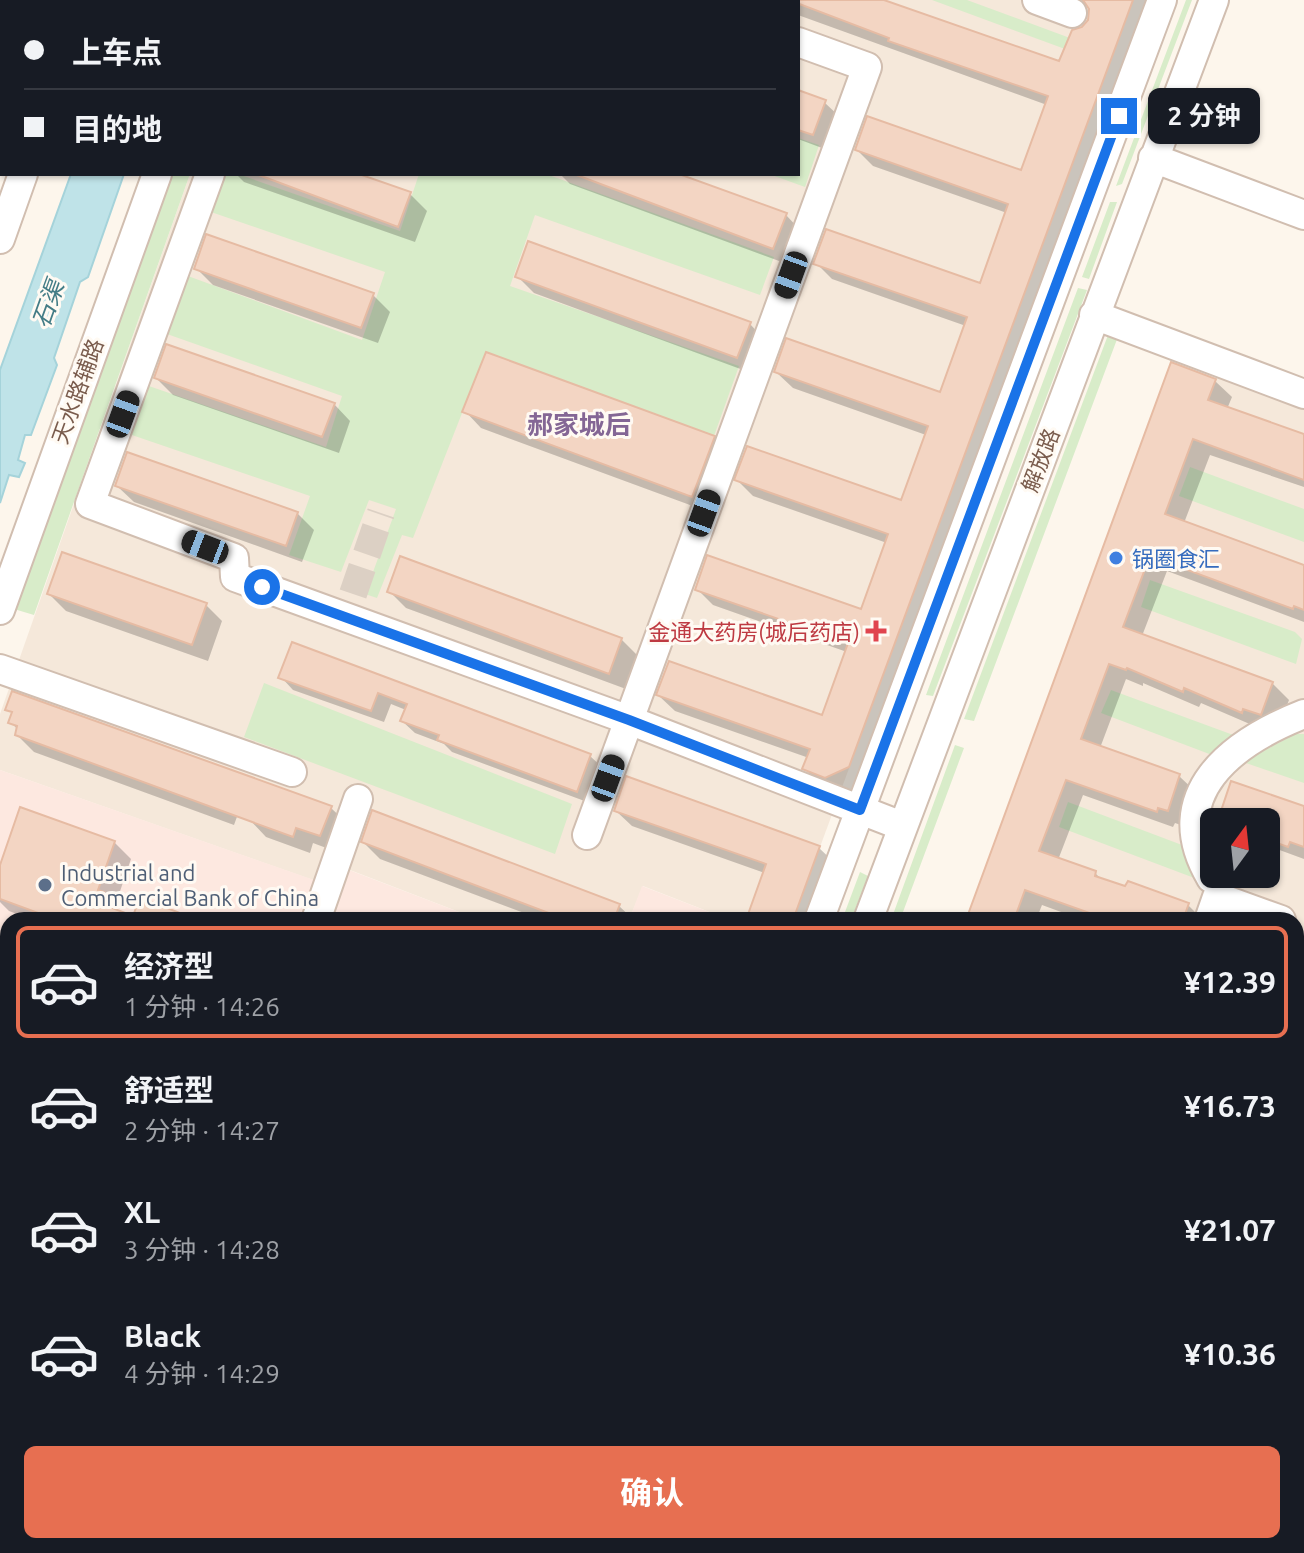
<!DOCTYPE html>
<html lang="zh">
<meta charset="utf-8">
<style>
body{margin:0;font-family:Ubuntu,"Noto Sans SC",sans-serif;background:#20242c;color:#f1f3f6;height:100vh;display:flex;flex-direction:column;font-size:30px;white-space:nowrap}
*{box-sizing:border-box;margin:0}
p{font-size:26px;color:#9ea1a6}
.icon{flex:none;width:44px;height:44px;fill:none;stroke:currentColor;stroke-width:2;stroke-linecap:round;stroke-linejoin:round}
.map{position:relative;flex:1;overflow:hidden}
.drawer{position:absolute;left:0px;top:912px;width:1304px;height:642px;display:flex;flex-direction:column;background:#171b24;border-radius:24px 24px 0 0;box-shadow:0 2px 6px #0004}
.drawer>*{flex:none}
.hud{position:absolute;left:0px;top:0px;width:800px;height:176px;box-shadow:0 2px 6px #0004;display:grid;align-content:center;height:176px;padding:0 24px;background:#171b24}
.needle{width:52px;rotate:15deg}
.fabs{position:absolute;left:1200px;top:808px;display:grid;gap:16px}
.fabs a{display:grid;place-items:center;width:80px;height:80px;border-radius:12px;background:#171b24;box-shadow:0 2px 6px #0004;font-size:40px}
.end{position:absolute;width:36px;height:36px;margin:-18px;border:10px solid #1a73e8;background:#fff;box-shadow:0 0 0 4px #fff}
.from{border-radius:50%}
.bubble{position:absolute;height:56px;border-radius:12px;background:#171b24;box-shadow:0 2px 6px #0004;font-size:26px;font-weight:700;line-height:56px;text-align:center}
.car{position:absolute;width:24px;height:48px;margin:-24px -12px;border-radius:10px;box-shadow:0 0 6px 2px #0007;background:linear-gradient(#222 24%,#8ab4d8 0 40%,#222 0 76%,#8ab4d8 0 86%,#222 0)}
.hud b{display:flex;align-items:center;gap:28px;height:76px;font-size:30px}
.hud b+b{border-top:2px solid #363941}
.hud i{width:20px;height:20px;background:#f1f3f6}
ul{padding:14px 0 0;list-style:none}
li{display:flex;align-items:center;gap:24px;height:112px;margin:0 16px 12px;padding:0 8px;border:4px solid transparent;border-radius:12px}
li div{flex:1}
li b{display:block;font-size:30px}
li em{font-style:normal;font-weight:700}
li.selected{border-color:#e76f51}
li>.icon{width:72px;height:72px;stroke-width:1.5}
.action{display:flex;gap:16px;margin-top:auto;padding:16px 24px}
.action a{flex:1;height:92px;border-radius:12px;background:#e76f51;color:#fff;font-size:32px;font-weight:700;line-height:92px;text-align:center}
.map>svg:first-child{display:block}
.residential{fill:#f5e8da;fill-rule:evenodd}
.commercial{fill:#fde8e0}
.green{fill:#d8ecc9}
.water{fill:#bfe3e8;stroke:#a5d3da;stroke-width:2}
.shadow{fill:#0003}
.building{fill:#f3d5c3;stroke:#e6bba3;stroke-width:2}
.lines{fill:none;stroke-linecap:round;stroke-linejoin:round}
.minor-tunnel{stroke:#dcd0c4;stroke-width:28;stroke-dasharray:28 14;stroke-linecap:butt}
.minor-casing{stroke:#d1beb0;stroke-width:32}
.major-casing{stroke:#dad1cd;stroke-width:40}
.minor{stroke:#fff;stroke-width:28}
.major{stroke:#fbd9a5;stroke-width:36}
.route{stroke:#1a73e8;stroke-width:10}
.shop-dot{fill:#3f7fe0;stroke:#fffaf3;stroke-width:3}
.health-dot{fill:#e0444e;stroke:#fffaf3;stroke-width:3}
.service-dot{fill:#5c6f8a;stroke:#fffaf3;stroke-width:3}
.labels{text-anchor:middle;dominant-baseline:central;stroke-width:6;stroke-linejoin:round;paint-order:stroke}
.street-label{font-size:22px;fill:#7a5c4d;stroke:#fffaf3}
.shop-label{font-size:22px;fill:#366cbe;stroke:#fffaf3;text-anchor:start}
.health-label{font-size:22px;fill:#be3a42;stroke:#fffaf3;text-anchor:end}
.service-label{font-size:22px;fill:#4e5e75;stroke:#fffaf3;text-anchor:start}
.water-label{font-size:24px;font-style:italic;fill:#437c86;stroke:#fffaf3}
.quarter-label{font-size:26px;font-weight:bold;fill:#846695;stroke:#fffaf3}
</style>
<div class="map">
<svg width="1304" height="1553" viewBox="0 0 1304 1553">
<rect width="100%" height="100%" fill="#fdf6ec"/>
<path class="residential" d="M251,0H1133L793,920H730L643,886L629,920H480L350,870L332,920H304L316,881L0,770V714L190,174H798V2Z
M1180,338L1304,384V1251L1296,1274V920H966ZM1214,822H1266V874H1214Z
M5,1177L8,1178V1546H495L513,1553H0V1189Z
M727,1546H1035L1055,1553H725Z"/>
<path class="commercial" d="M0,770L317,881L304,920H8V964L0,961Z
M349,870L480,920H332Z
M642,886L730,920H629Z
M1304,1359V1437L1296,1434V1381Z"/>
<path class="green" d="M932,0H967L1070,38L1065,49Z
M1186,0H1192L1122,184L1116,186Z
M798,138L819,145L805,187L769,174H798Z
M171,174H190L34,615L14,609Z
M224,174H238L400,231L419,174H546L774,257L760,295L535,215L510,286L739,366L714,436L486,352L413,538L402,535L377,598L365,594L396,509L369,500L341,572L289,555L310,496L129,434L146,385L326,447L342,396L167,334L188,276L362,340L385,272L211,212Z
M1110,202H1117L1089,279L1082,277Z
M1078,288L1087,290L933,696L926,695Z
M1119,334L974,721L964,719L1108,335Z
M1190,467L1304,509V542L1179,496Z
M1150,580L1295,632L1302,639L1296,664L1141,607Z
M264,683L572,804L555,854L244,737Z
M1111,690L1236,736L1212,755L1101,713Z
M1295,734H1304V783L1243,762Z
M955,745L964,748L900,920H891Z
M1068,802L1182,845L1197,879L1059,827Z
M860,872L868,876L851,920H842Z
M0,1104L8,1107V1167L0,1189Z
M232,1546L251,1553H169L152,1547Z"/>
<path class="water" d="M71,174H124L88,277L80,282L54,358L57,365L31,435H25L18,460L25,463L19,477L9,475L0,503V370Z"/>
<path class="shadow" d="M443,0H501L500,2Z
M758,0H882L1060,64L1090,20L1091,9L1081,0H1155L865,783L843,793L821,785L805,769L809,758L675,711L658,695L823,717L847,652L713,605L697,589L862,612L887,543L753,496L737,480L902,502L926,435L793,388L776,372L941,394L966,326L832,279L816,263L981,285L1007,213L873,166L857,150L1022,172L1047,105L798,15V2Z
M798,92L824,102L841,118L830,151L798,139Z
M236,174H353L410,194L427,211L415,242L244,182Z
M560,174H673L786,215L802,232L790,265L570,184Z
M196,268L373,295L390,312L378,343L213,285Z
M517,276L750,324L766,341L754,374L534,293Z
M156,378L334,404L350,421L339,453L173,395Z
M1215,381L1232,397L1227,409L1304,437V487L1210,455L1184,523L1304,567V622L1167,571L1142,636L1272,683L1289,700L1277,731L1259,728L1201,703L1199,707L1143,683V686L1126,679L1100,748L1179,776L1196,792L1184,826L1175,823L1173,827L1083,795L1058,860L1095,873L1103,881L1188,905L1203,920H1083L1042,905L1036,920H968Z
M465,411L713,437L730,454L709,512L481,428Z
M117,486L297,513L314,530L302,562L134,502Z
M389,591L621,639L638,656L626,689L406,608Z
M49,594L205,604L222,621L208,661L66,611Z
M293,645L590,756L603,768L590,803L452,752L444,744L415,733L402,721L406,710L391,704L384,722L293,690L281,677Z
M8,709L331,808L348,824L337,852L313,843L310,853L266,837L250,820L238,814L234,825L34,752L17,735L18,730L11,722L13,714Z
M1304,808V859L1266,845V822H1226L1221,816Z
M616,811L819,848L835,863L813,920H748L765,873L632,826Z
M114,842L131,859L115,906L119,913L134,918L184,920H33L9,911L0,902V872Z
M363,842L619,906L634,920H543L380,859Z
M1296,946L1304,949V1002L1296,999Z
M1296,1074L1304,1077V1132L1296,1129Z
M1296,1198L1304,1201V1255L1296,1253Z
M0,1395L8,1397V1454L0,1451Z
M1302,1413H1304V1442L1296,1434Z
M0,1523H8V1546H81L100,1553H0Z
M263,1546H423L442,1553H284Z
M730,1546H803L800,1553H727Z
M833,1546H989L985,1553H865L849,1546L847,1551Z
M1006,1546H1028L1049,1553H1004Z"/>
<path class="building" d="M789,0H884L1059,61L1072,30L1082,27L1088,20L1089,9L1083,0H1133L849,767L825,778L802,769L810,749L656,695L669,661L822,715L848,643L695,590L707,555L861,609L888,534L734,480L747,446L901,500L928,426L774,372L786,338L940,392L967,317L813,264L826,229L980,283L1008,204L855,150L867,116L1021,170L1048,96L888,41L889,38Z
M798,90L826,100L813,135L798,130Z
M256,174H359L411,192L398,227Z
M574,174H679L787,213L773,249Z
M206,234L374,293L361,328L194,269Z
M528,241L751,322L737,358L515,277Z
M166,344L335,403L322,437L154,378Z
M486,352L715,436L692,497L462,412Z
M1171,362L1216,379L1208,400L1304,434V480L1193,439L1165,514L1304,565V610L1294,606L1293,609L1150,556L1123,627L1273,682L1261,715L1243,709L1242,713L1184,688L1183,692L1127,668L1126,670L1109,664L1081,739L1180,774L1168,811L1158,808L1157,812L1066,780L1039,851L1096,871L1095,876L1125,886L1128,881L1189,903L1183,920H1109L1025,890L1014,920H966Z
M127,452L298,512L286,546L115,486Z
M62,552L207,603L192,645L47,594Z
M400,556L622,638L609,674L387,592Z
M292,642L591,754L577,792L437,740L439,735L400,721L407,704L378,693L371,711L278,678Z
M12,691L332,806L320,836L296,828L293,837L15,735L17,726L8,723L12,712L5,710Z
M626,776L820,846L793,920H746L766,864L614,811Z
M1231,781L1304,806V847L1290,842L1288,847L1266,839V822H1233L1219,817Z
M20,807L115,841L98,890L104,892L99,903L133,916L140,897L197,920H57L0,899V865Z
M372,810L620,904L614,920H567L361,842Z"/>
<g class="lines">
<path class="minor-tunnel" d="M568,2V0
M353,594L381,513"/>
<defs>
<path id="minor" d="M684,0L689,2
M1037,0L1072,13
M85,2V0
M221,2V0
M272,2V0
M0,53L2,48
M1153,158L1304,215
M210,174L90,504L234,558L235,577L629,720L867,67L798,42
M0,239L23,174
M1094,315L1304,394
M0,610L157,174
M0,669L292,772
M587,835L629,720L902,826
M1211,878C1161,794 1233,742 1304,714
M316,920L358,799
M819,920L1162,0
M868,920L1214,0
M1209,920L1217,897L1281,920
M0,976L8,954
M1296,1133L1304,1136
M1296,1253L1304,1256
M1296,1336L1304,1315
M0,1503L8,1506
M119,1546L139,1553
M264,1546L283,1553
M471,1546L491,1553
M544,1553L546,1546
M637,1553L639,1546
M978,1553L981,1546"/>
<path id="major" d="M0,1021L8,1024
M0,1063L8,1066
M1296,1494L1304,1497
M1296,1535L1304,1538"/>
</defs>
<use href="#minor" class="minor-casing"/>
<use href="#major" class="major-casing"/>
<use href="#minor" class="minor"/>
<use href="#major" class="major"/>
</g>
<g class="lines">
<path class="route" d="M262,587L629,720L860,810L1119,116"/>
</g>
<circle class="shop-dot" cx="1116" cy="558" r="8"/>
<path class="health-dot" d="M872 619h8v8h8v8h-8v8h-8v-8h-8v-8h8z"/>
<circle class="service-dot" cx="45" cy="885" r="8"/>
<g class="labels">
<g class="street-label">
<text transform="translate(77 391) rotate(-70)">天水路辅路</text>
<text transform="translate(1040 460) rotate(-69)">解放路</text>
</g>
<g class="shop-label">
<text x="1132" y="558">锅圈食汇</text>
</g>
<g class="health-label">
<text x="860" y="631">金通大药房(城后药店)</text>
</g>
<g class="service-label">
<text x="61" y="872">Industrial and<tspan x="61" dy="25">Commercial Bank of China</tspan></text>
</g>
<g class="water-label">
<text transform="translate(48 304) rotate(-70)">石渠</text>
</g>
<g class="quarter-label">
<text x="579" y="424">郝家城后</text>
</g>
</g>
</svg>
<div class="fabs">
<a><svg class="needle" viewBox="-14 -14 28 28"><path d="M0-13l5 13h-10z" fill="#e53935"/><path d="M0 13l5-13h-10z" fill="#9ea1a6"/></svg></a>
</div>
<i class="end from" style="left:262px;top:587px"></i>
<i class="end" style="left:1119px;top:116px"></i>
<div class="bubble" style="left:1148px;top:88px;width:112px">2 分钟</div>
<i class="car" style="left:791px;top:275px;rotate:200deg"></i>
<i class="car" style="left:123px;top:414px;rotate:20deg"></i>
<i class="car" style="left:704px;top:513px;rotate:20deg"></i>
<i class="car" style="left:205px;top:547px;rotate:291deg"></i>
<i class="car" style="left:608px;top:778px;rotate:20deg"></i>
<div class="hud">
<b><i class="from"></i>上车点</b>
<b><i></i>目的地</b>
</div>
<section class="drawer">
<ul>
<li class="selected"><svg class="icon" aria-label="car" viewBox="0 0 24 24"><path d="M5 17H2v-5l4-1 3-4h7l3 4 3 1v5h-3M9 17h6M6 11h13"/><circle cx="7" cy="17" r="2"/><circle cx="17" cy="17" r="2"/></svg><div><b>经济型</b><p>1 分钟 · 14:26</p></div><em>¥12.39</em></li>
<li><svg class="icon" aria-label="car" viewBox="0 0 24 24"><path d="M5 17H2v-5l4-1 3-4h7l3 4 3 1v5h-3M9 17h6M6 11h13"/><circle cx="7" cy="17" r="2"/><circle cx="17" cy="17" r="2"/></svg><div><b>舒适型</b><p>2 分钟 · 14:27</p></div><em>¥16.73</em></li>
<li><svg class="icon" aria-label="car" viewBox="0 0 24 24"><path d="M5 17H2v-5l4-1 3-4h7l3 4 3 1v5h-3M9 17h6M6 11h13"/><circle cx="7" cy="17" r="2"/><circle cx="17" cy="17" r="2"/></svg><div><b>XL</b><p>3 分钟 · 14:28</p></div><em>¥21.07</em></li>
<li><svg class="icon" aria-label="car" viewBox="0 0 24 24"><path d="M5 17H2v-5l4-1 3-4h7l3 4 3 1v5h-3M9 17h6M6 11h13"/><circle cx="7" cy="17" r="2"/><circle cx="17" cy="17" r="2"/></svg><div><b>Black</b><p>4 分钟 · 14:29</p></div><em>¥10.36</em></li>
</ul>
<div class="action"><a>确认</a></div>
</section>
</div>
